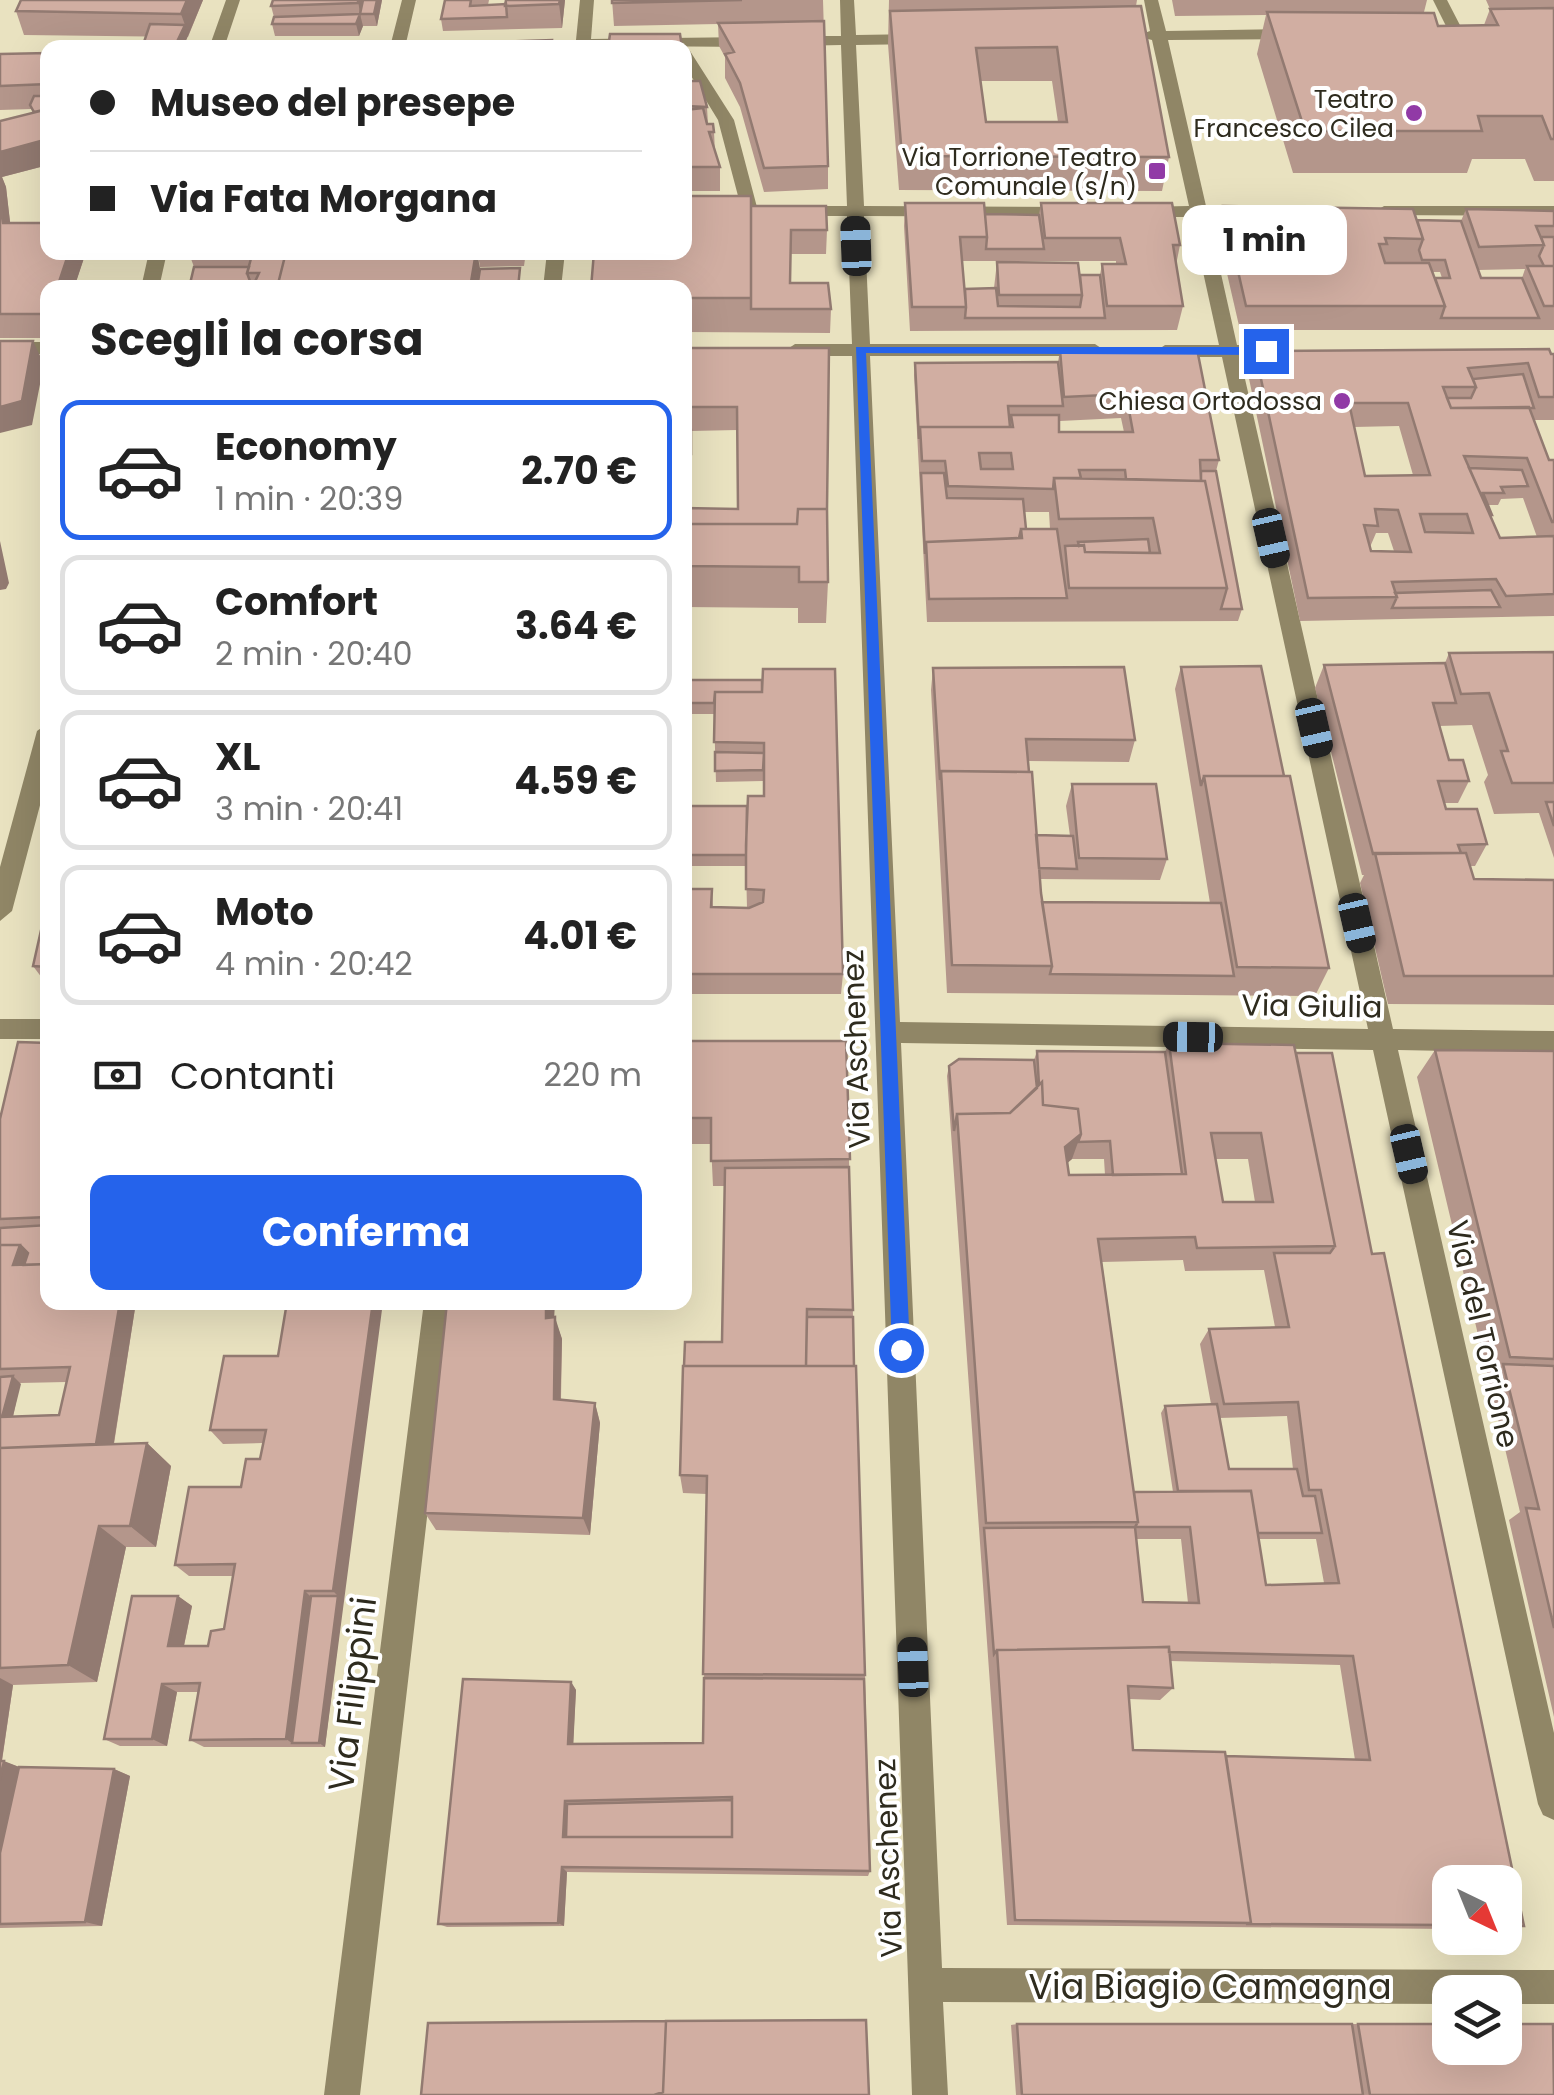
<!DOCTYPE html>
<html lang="it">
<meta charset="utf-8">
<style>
body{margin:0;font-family:Poppins,sans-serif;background:#f2f2f2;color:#222;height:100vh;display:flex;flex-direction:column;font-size:38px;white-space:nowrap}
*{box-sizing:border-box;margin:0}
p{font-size:32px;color:#767676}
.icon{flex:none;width:55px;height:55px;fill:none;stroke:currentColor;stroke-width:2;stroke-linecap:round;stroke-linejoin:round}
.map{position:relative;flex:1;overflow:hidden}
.side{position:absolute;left:40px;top:280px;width:652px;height:1030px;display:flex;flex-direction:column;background:#fff;border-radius:20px;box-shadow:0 10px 40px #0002}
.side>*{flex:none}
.hud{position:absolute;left:40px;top:40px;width:652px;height:220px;border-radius:20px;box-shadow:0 10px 40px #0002;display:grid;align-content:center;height:220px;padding:0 50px;background:#fff}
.needle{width:65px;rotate:137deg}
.controls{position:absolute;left:1432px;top:1865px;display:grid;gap:20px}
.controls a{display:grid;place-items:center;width:90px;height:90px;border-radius:20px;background:#fff;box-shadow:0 10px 40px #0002;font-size:50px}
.end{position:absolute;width:45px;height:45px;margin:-22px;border:12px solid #2563eb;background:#fff;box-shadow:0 0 0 5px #fff}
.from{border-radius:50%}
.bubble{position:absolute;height:70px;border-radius:20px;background:#fff;box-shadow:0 10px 40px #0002;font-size:32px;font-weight:700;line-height:70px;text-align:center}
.car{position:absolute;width:30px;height:60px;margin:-30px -15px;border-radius:12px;box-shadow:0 0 8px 2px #0007;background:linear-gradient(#222 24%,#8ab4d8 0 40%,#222 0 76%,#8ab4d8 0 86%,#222 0)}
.hud b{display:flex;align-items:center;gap:35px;height:95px;font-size:38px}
.hud b+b{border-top:2px solid #e0e0e0}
.hud i{width:25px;height:25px;background:#222}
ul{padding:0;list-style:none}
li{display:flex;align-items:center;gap:30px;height:140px;margin:0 20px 15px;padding:0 30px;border:5px solid #e0e0e0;border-radius:20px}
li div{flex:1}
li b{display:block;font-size:38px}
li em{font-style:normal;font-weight:700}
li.active{border-color:#2563eb}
li>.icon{width:90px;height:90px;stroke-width:1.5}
h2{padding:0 50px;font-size:45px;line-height:120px}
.pay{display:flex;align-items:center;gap:25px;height:110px;padding:0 50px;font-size:38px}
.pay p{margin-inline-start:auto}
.primary-button{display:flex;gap:20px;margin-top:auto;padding:20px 50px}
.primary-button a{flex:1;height:115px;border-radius:20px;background:#2563eb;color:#fff;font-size:40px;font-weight:700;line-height:115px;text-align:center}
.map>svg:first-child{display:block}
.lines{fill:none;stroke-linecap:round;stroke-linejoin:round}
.minor{fill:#908666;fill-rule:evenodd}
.wall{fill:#b4968b;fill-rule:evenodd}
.shaded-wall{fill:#927a71}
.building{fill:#d1aea2;stroke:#927a71;stroke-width:2.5;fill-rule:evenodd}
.route{fill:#2563eb}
.poi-dot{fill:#913aa6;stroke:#fff;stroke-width:4}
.labels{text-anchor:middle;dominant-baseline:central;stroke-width:8;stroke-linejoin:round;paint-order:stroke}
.far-poi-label{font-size:25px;fill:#2e2b1e;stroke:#fff;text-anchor:end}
.street-label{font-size:30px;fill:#2e2b1e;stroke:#fff}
.near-street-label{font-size:35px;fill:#2e2b1e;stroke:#fff}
</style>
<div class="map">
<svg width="1554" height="2095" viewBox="0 0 1554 2095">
<rect width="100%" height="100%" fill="#e9e2c0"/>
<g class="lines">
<path class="minor" d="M226,0H240L224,48H209Z
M402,0H416L406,43L464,41L472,46L373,48L391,43Z
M580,0H594L591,39L749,37L757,42L749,47L511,45L519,40H576Z
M840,0H854L856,35L919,34L927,39L919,44L856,45L864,206L1074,207L1082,212L1074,217L864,216L870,344H1095L1104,350L1095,356H870L900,1022L1368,1029L1222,357H1165L1156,351L1165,345H1219L1191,217H1139L1131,212L1139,207L1189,206L1152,40L1136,36L1150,31L1144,0H1158L1166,31L1294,29L1302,34L1294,39L1168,40L1206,206H1254L1262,211L1254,216H1208L1237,345H1285L1294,351L1285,357H1240L1393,1029L1554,1031V1053L1398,1050L1554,1733V1820L1543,1815L1538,1804L1373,1050L901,1043L942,1968L1554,1970V2004H1505V1992H1450V2004L943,2002L948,2095H912L852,356H795L786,350L795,344H852L847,216H794L786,211L794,206H847L841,45L794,46L786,41L794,36H841Z
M1433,0H1447L1463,31L1460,34H1450Z
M685,49L690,51L734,120L758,211L756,215L742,211L718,120L685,66Z
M1384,206H1554V216L1378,215L1376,211Z
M149,252H167L159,288H141Z
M547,252H565L561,288H543Z
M0,342H48V354H0Z
M48,723V775L12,911L0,921V867L37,731Z
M0,1019H48V1039H0Z
M424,1302H452L360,2095H324Z"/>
</g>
<path class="wall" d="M203,0L188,37L24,35L16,11Z
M273,0H382L377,26H363L359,36H275L272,24L274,17L271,6Z
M445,0H489L488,5H474L506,4V0H565L562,28L443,31L441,19Z
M612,0H823L828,166V189L764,192L740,107L725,78V57L719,46L718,24L614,26Z
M889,0H1137L1136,6L1169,157L1162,191L899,190L888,44ZM981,81H1052L1058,122H986Z
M1172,0H1427L1424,12L1378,13L1438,26L1484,25L1490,9L1486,0H1554V181H1534L1525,159H1472L1467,173H1293L1257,54L1266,15L1175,16Z
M48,53V165L2,177L6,187L10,223L48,252H86L74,288H48V338H0V121L33,113L32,109L0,110V54Z
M685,67L687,81L707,107L708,124L714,132L715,152L720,167V191H685Z
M905,203L985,214L1039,215L1041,203L1180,245L1176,265L1183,306L1177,330L910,331L904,226ZM962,261H1116V264H1102L1100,275H1080L997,262L994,288L965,289Z
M751,206L827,230L826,254H791L790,283L831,309L830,333L685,332V288Z
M1223,206L1417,220L1461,221L1466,209L1554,211V330H1240L1217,230ZM1525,269L1522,278H1481L1478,270ZM1432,272H1440L1442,278H1435Z
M477,252L480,269L522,281L521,288H189L194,267L190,256Z
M526,252L524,266L480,267L478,255Z
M685,348L827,509L828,582L826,623H798V608L685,607V508L738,509L737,430L691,431L692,477H685Z
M1197,349L1219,460L1216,471L1242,609L1238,621L927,622L914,375L915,363L1058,362L1060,350ZM1121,418L1124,432H1059L1060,421ZM1024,512H1049L1050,529H1026Z
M1255,351L1554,354V420H1534L1549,460H1554V616L1300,621L1248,374ZM1399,426L1413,475L1365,476L1354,427ZM1523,498L1537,537L1500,538L1491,517L1488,505H1498L1501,499ZM1376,533H1388L1394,551H1371L1370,547Z
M1554,652V858L1539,813L1494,814L1484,782L1488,775L1472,725L1439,726L1449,760L1469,781L1458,803H1444L1446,809L1487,844L1475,866H1470L1474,879L1554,880V1005L1388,1004L1360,883L1364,875H1362L1315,688L1324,665L1445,663L1449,653Z
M1181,667L1284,776L1329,968L1315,996L947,993L931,690L933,668L1135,740L1129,762L1028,761L1036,835L1070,836L1066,806L1072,784L1167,859L1160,880L1040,879L1042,902L1210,903L1175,689Z
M685,680H762L843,974L841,994H685V889H712L713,907L747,908L746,866H685V806H747L764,796L763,781L716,782L714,714H685Z
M48,899V986L33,966Z
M685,1041H846L853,1317L865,1675L870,1871L868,1876L567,1872L564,1926L447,1927L438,1924L571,1682L576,1690L573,1744L703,1743L707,1494L683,1493L680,1475L722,1342L725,1186H713L711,1144H685Z
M48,1043V1302H136L114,1444L147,1443L171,1466L156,1547H126L97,1682L13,1685L2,1761L19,1767L114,1769L130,1776L102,1926L0,1928V1119ZM66,1382L59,1415L13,1417L20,1383Z
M1169,1043L1296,1053L1372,1254L1524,1926L1505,1929V1882H1450V1929L1007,1925L947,1076L949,1066L1034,1060L1037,1051L1165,1052ZM1072,1159H1104L1105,1175H1069L1067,1163ZM1215,1159H1248L1255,1202H1223ZM1183,1260L1185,1271L1264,1270L1275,1327L1209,1329L1200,1344L1211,1404L1165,1406L1161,1413L1173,1492H1134L1102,1262ZM1287,1416L1293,1469H1229L1219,1418ZM1136,1539H1181L1188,1603L1143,1602ZM1259,1539H1316L1324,1583L1266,1585ZM1170,1661L1340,1665L1355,1760L1226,1756L1133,1750L1129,1699L1160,1700L1173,1688Z
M1435,1050L1554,1051V1717L1509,1520L1520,1512L1417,1077Z
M554,1317L562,1339L561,1399L595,1403L600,1423L590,1535L436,1530L425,1513Z
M278,1356L343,1602L325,1747H204L190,1740L198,1692H177L167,1746H120L104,1739L178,1596L192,1606L184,1646H208L224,1629L233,1576H189L175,1565L241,1487L260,1459L263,1443L223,1444L210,1430Z
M1017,2024H1450L1554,2095H1016L1011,2025Z"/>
<path class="shaded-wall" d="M187,0H203L183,48H174L185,25L181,14Z
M358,0H369L360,14L363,26L359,36L356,24L360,14Z
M377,0H382L377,26L374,14Z
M560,0H565L562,28L559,4Z
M48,139V165L2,177L6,187L13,247L3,223L0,196V152Z
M69,252H86L74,288H57Z
M476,252H477L482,281L481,288H470Z
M33,341L44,364L32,425L0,433V407Z
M0,541L9,583L6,589L0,590Z
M1081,1134L1072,1159L1057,1172L1065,1147Z
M20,1245L35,1261L32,1273L13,1265Z
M120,1302H136L110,1467L95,1454Z
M373,1302H383L325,1747L319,1743L338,1596L333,1591Z
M546,1302H555L553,1340L546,1318Z
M555,1317L562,1339L560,1419L554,1399Z
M13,1376L21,1384L3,1456L0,1426Z
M595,1403L600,1423L590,1535L583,1518Z
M147,1443L171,1466L156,1547L130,1526Z
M99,1526L126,1547L97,1682L68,1665Z
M305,1591L316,1602L292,1743L286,1739Z
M178,1596L192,1606L182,1655L168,1646Z
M0,1678L13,1685L0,1773Z
M571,1682L576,1690L573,1751L568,1744Z
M162,1684L177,1692L167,1746L152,1739Z
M4,1761L37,1774L0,1924V1780Z
M114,1769L130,1776L102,1926L85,1922Z
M565,1801L570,1807L569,1839L563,1837Z
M562,1867L567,1872L564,1926L558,1923Z"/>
<path class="building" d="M21,0H187L181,14L16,11Z
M273,0H358V3L271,6Z
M363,0H377L374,14H360L356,24H272L274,17L360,14Z
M445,0H471L470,6L506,4L507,17L441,19Z
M506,0H560L559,4L505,6Z
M612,0H742L612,3Z
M1141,6L1169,157L902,156L890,11ZM1057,47L1067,122H986L976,48Z
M1554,8V139H1551L1542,116H1478L1482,131H1305L1267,12L1434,13L1438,26L1498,25L1490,9Z
M824,21L828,166L764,168L740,83L725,54L734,52L718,23Z
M150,24L185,25L174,48H142Z
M610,34H680L682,48H608Z
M552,40L551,48H432L433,44Z
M312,46H361V48H312Z
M48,53V84L0,86V54Z
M685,67L687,81H700L707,107L685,106Z
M34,96H48V109L34,112L30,105Z
M703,108L707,124H713L714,132H709L720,167H685V110Z
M48,109V139L0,152V121Z
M0,196L3,223H48V252H69L57,288H48L47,314H0Z
M685,196H751V298H685V288H591L594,252H685Z
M905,203H984L987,237H960L966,307H912Z
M1041,203H1172L1180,245H1173L1183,306H1107L1102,264H1126L1120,238H1045Z
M751,206H826L827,230H791L790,283H828L831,309H751Z
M1223,206L1413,209L1423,239L1385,238L1387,244H1379L1385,263H1429L1445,306H1246ZM1330,246L1337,266H1304L1297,247Z
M1466,209L1554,211V226H1536L1544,245L1479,247Z
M985,214L1039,215L1044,249H986L987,237Z
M1417,220L1461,221L1481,278H1522L1539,318H1441L1445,306L1435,278H1450L1445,260H1422L1419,250L1423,239Z
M1541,237H1554V266H1544L1539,256L1544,245Z
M190,252H286L277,288H252L259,273H247L252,255L190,256Z
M286,252H476L470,288H277Z
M479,252H523V254L478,255Z
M997,262L1078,263L1082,295H999Z
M1527,266H1554V306H1544Z
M194,267H249L247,273L251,284H254L252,288H189Z
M520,268L518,288H477L480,269Z
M1080,275H1100L1105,318H965L966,307L965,289L996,288L998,306L1080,307L1082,295Z
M0,341H33L22,401L0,407Z
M685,348H829L827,509H798L797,524H685V508L738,509L737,407H685Z
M1197,349L1219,460H1200L1201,481L1126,479L1125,470H1079L1081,478H1054L1053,489L948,486L945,461H922L920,427H1013L1011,415H1059V432H1133L1126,394L1064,397L1060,350ZM979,453H1011L1013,469H981Z
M1549,349L1551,354H1554V397H1539L1528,363L1468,368L1476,387H1443L1451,408L1529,407L1549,460H1554V522H1552L1527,458L1464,456L1500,538L1554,536V594L1506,596L1496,579L1392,582L1397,597L1308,598L1255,351ZM1349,403H1408L1430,475L1365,476ZM1375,509L1398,510L1411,552L1371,551L1364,525L1378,526ZM1420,514H1467L1473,533L1425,532Z
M1058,362L1063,406H1008L1010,427H920L919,439L915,363Z
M1523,374L1534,408H1451L1447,398H1471L1476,387L1473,379Z
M685,430H691V454H685Z
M1469,468L1522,470L1528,486L1501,487L1504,493H1483L1492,515H1490Z
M1201,471H1216L1242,609H1221L1227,588L1205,481H1201Z
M921,473H944L947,498L1023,499L1026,529H1021L1019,538L926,542L925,554Z
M1054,478L1205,481L1227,588H1069L1065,546L1084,545L1085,552L1160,553L1153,518L1059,519Z
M798,509H827L828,582H799V567L685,566V524H797Z
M1021,529H1057L1067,598L929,599L926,542L1022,538Z
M1148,539L1150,553L1085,552L1084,545L1079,546L1078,542Z
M1491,590L1500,607L1392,608L1397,597L1395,593Z
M1554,652V783H1512L1501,751H1508L1489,693L1461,694L1449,653Z
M1445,663L1456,703H1433L1449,760H1463L1469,781H1438L1446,809H1477L1487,844L1458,845L1461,853L1373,854L1324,665Z
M1261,666L1284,776H1204L1201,786L1181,667Z
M1124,667L1135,740L1026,739L1029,772L941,771L940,780L933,668Z
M763,669H835L843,974H685V889H712L711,907L749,908L763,902L764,890L746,889V845L748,796H764V743L714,742L715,692H762Z
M685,680H762V692H715L714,703H685Z
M715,752L764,753L763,770L715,771Z
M941,771L1032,772L1041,893L1052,966L952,965Z
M1204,776H1290L1329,968L1237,967Z
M1072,784H1156L1167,859L1079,858Z
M1546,802H1554V826Z
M685,806H747L746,855H685Z
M1036,835L1073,836L1077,869L1039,868Z
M1375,853H1466L1474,879L1554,880V976H1404Z
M48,899V967L33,966Z
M1042,902L1221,903L1234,976L1050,974L1052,966Z
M685,1041H846L850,1159L711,1161V1118H685Z
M18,1042L48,1043V1217L0,1219V1119Z
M1169,1043L1294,1045L1335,1246L1197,1248L1195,1237L1098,1239L1138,1522L986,1523L957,1114L1010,1113L1042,1082L1043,1105L1078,1109L1081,1134L1065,1147L1069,1175L1186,1174ZM1211,1133H1261L1273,1202H1223Z
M1435,1050L1554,1051V1359L1510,1357Z
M1037,1051L1165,1052L1182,1174L1113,1175L1110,1141L1078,1142L1081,1134L1078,1109L1043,1105L1042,1082L1039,1085Z
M1296,1053H1332L1372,1254L1384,1253L1524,1926H1505V1882H1450V1925L1246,1924L1251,1923L1226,1756L1370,1760L1353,1656L1169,1652V1647L997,1650L994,1654L984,1528L1135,1527L1143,1602L1199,1603L1190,1527H1135L1138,1522L1134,1492L1251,1491L1266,1585L1339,1583L1321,1490H1309L1298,1402L1224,1404L1209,1329L1289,1327L1274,1253H1330L1335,1246Z
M959,1059L1034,1060L1037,1088L1010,1113L957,1114L954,1131L949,1066Z
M849,1167L853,1310L807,1309L806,1366H684L685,1342H722L725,1168Z
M48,1225V1264L24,1265L28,1253L20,1245H0V1228Z
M0,1245H20L13,1265L48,1264V1302H120L96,1444L0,1448V1417L59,1415L70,1367L0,1369Z
M287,1302H373L333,1591H305L286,1739L190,1740L200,1683L162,1684L152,1739H104L132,1596H178L168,1646H208L211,1631L224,1629L235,1564L175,1565L189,1487H241L246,1459H260L266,1430H210L224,1356H278Z
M447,1302H546V1318L555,1317L554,1399L595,1403L583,1518L425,1513Z
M807,1317H853L854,1366H806Z
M1503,1364L1554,1366V1628L1526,1508L1539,1509Z
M683,1366H856L865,1675L703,1674L707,1476L680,1475Z
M13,1376L2,1417H0V1377Z
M1217,1404L1229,1469H1297L1303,1496H1315L1322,1533H1258L1251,1491H1178L1165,1406Z
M147,1443L130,1526H99L68,1665L0,1668V1448Z
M311,1596H338L319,1743H292Z
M1169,1647L1173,1688L1128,1686L1133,1750L1225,1752L1251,1923L1015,1920L997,1650Z
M704,1678L864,1679L870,1871L562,1867L558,1923L438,1924L463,1679L571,1682L568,1744L703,1743ZM732,1797V1837H563L565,1801Z
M0,1761H4L0,1780Z
M19,1767L114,1769L85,1922L0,1924V1853Z
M732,1800V1837H566L567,1804Z
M866,2020L869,2095H654L663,2092L666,2021Z
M666,2021L663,2092L655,2095H421L428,2023Z
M1017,2024H1352L1363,2095H1022Z
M1358,2024H1450V2048H1505V2024H1553L1554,2095H1370Z"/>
<path class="route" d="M856,347H1266L1271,351L1266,355L866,353L910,1350L901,1358L892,1350Z"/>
<g class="poi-dot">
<circle cx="1414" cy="113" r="10"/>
<rect x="1147" y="161" width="20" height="20" rx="5"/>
<circle cx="1342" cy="401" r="10"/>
</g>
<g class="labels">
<g class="far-poi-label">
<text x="1394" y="99">Teatro<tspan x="1394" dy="29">Francesco Cilea</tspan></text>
<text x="1137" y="157">Via Torrione Teatro<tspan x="1137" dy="29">Comunale (s/n)</tspan></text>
<text x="1322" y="401">Chiesa Ortodossa</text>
</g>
<g class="street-label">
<text transform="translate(1312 1006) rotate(1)">Via Giulia</text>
<text transform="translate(856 1049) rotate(-92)">Via Aschenez</text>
<text transform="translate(1483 1334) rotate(77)">Via del Torrione</text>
<text transform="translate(888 1858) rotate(-92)">Via Aschenez</text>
</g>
<g class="near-street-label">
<text transform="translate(352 1694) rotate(-83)">Via Filippini</text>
<text x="1210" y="1986">Via Biagio Camagna</text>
</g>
</g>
</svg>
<div class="controls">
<a><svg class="needle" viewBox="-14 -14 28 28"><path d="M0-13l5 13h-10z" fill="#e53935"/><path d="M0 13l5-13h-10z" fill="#767676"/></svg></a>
<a><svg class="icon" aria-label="layers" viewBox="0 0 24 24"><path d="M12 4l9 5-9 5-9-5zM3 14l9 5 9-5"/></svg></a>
</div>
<i class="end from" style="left:901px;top:1350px"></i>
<i class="end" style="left:1266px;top:351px"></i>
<div class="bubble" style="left:1182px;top:205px;width:165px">1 min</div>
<i class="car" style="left:856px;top:246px;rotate:358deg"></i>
<i class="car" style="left:1271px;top:538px;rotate:167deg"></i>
<i class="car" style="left:1314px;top:728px;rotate:167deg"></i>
<i class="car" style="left:1357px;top:923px;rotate:167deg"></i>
<i class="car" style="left:1193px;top:1037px;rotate:271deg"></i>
<i class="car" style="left:1409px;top:1154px;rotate:167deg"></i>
<i class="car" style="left:913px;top:1667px;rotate:358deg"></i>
<div class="hud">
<b><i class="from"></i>Museo del presepe</b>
<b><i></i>Via Fata Morgana</b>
</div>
<section class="side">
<h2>Scegli la corsa</h2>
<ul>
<li class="active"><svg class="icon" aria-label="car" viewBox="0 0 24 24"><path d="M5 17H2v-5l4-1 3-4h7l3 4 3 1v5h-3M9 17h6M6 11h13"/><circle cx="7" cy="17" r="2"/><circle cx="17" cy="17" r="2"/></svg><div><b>Economy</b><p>1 min · 20:39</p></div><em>2.70 €</em></li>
<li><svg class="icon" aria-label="car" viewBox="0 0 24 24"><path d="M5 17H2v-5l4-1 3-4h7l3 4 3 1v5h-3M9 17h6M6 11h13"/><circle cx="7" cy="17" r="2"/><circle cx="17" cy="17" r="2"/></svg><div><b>Comfort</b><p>2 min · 20:40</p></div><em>3.64 €</em></li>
<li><svg class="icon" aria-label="car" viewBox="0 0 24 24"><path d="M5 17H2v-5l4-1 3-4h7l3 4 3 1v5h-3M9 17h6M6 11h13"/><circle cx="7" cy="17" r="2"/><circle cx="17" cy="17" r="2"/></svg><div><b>XL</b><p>3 min · 20:41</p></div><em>4.59 €</em></li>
<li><svg class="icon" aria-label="car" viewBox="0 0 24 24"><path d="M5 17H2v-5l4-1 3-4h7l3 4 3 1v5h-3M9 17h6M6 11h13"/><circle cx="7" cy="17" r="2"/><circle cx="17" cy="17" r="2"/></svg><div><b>Moto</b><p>4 min · 20:42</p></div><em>4.01 €</em></li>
</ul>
<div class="pay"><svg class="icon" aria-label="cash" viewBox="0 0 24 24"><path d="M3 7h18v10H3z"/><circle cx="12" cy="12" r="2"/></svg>Contanti<p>220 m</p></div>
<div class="primary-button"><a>Conferma</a></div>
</section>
</div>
